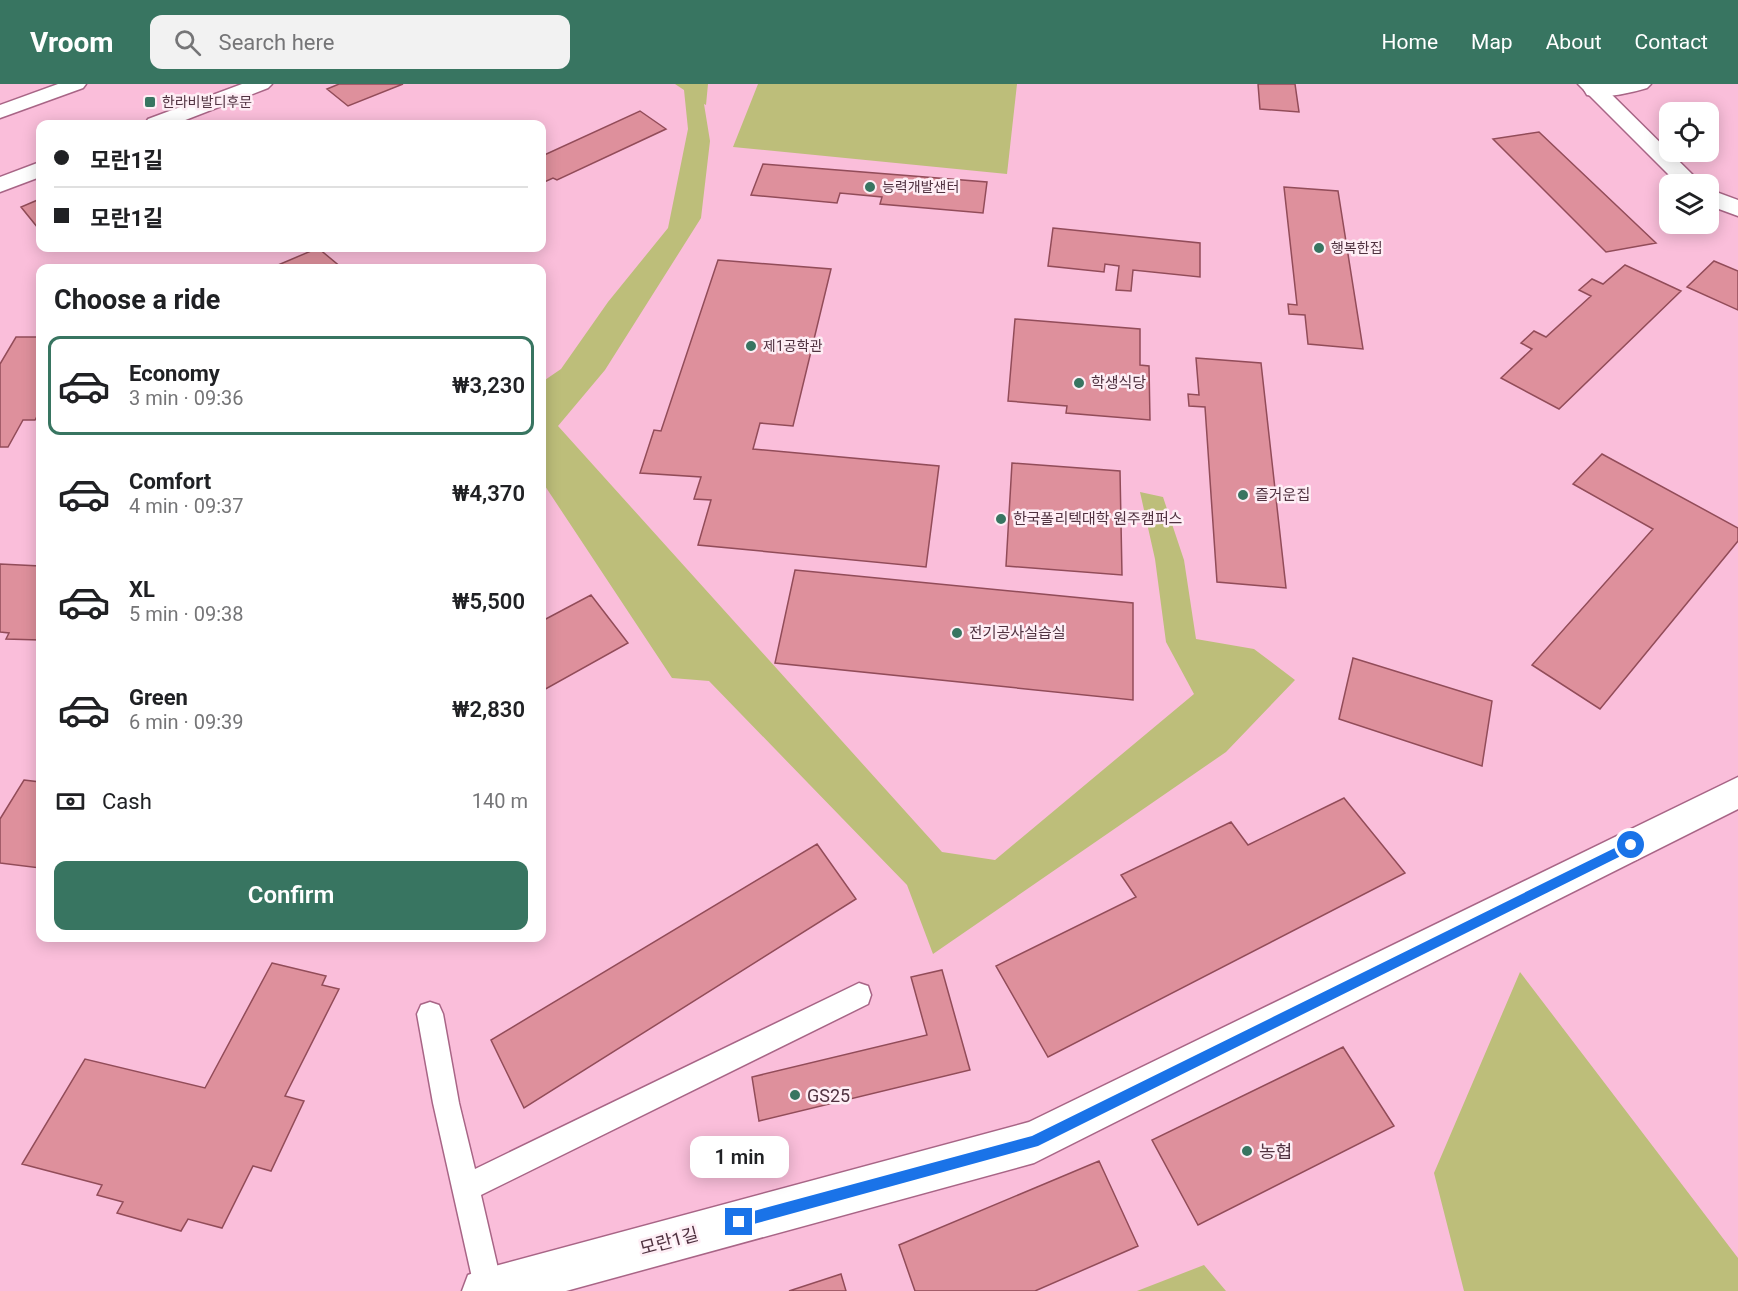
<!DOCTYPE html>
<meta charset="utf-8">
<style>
body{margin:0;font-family:Roboto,"Noto Sans KR",sans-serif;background:#f2f2f2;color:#202124;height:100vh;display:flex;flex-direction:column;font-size:22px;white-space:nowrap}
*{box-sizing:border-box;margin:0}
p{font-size:20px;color:#757577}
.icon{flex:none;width:33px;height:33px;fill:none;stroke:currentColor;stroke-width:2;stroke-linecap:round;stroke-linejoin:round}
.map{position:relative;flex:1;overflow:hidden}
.drawer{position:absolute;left:36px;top:180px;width:510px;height:678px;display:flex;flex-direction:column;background:#fff;border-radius:12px;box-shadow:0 3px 15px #0003}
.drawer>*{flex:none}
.guide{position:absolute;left:36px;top:36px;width:510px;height:132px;border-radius:12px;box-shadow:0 3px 15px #0003;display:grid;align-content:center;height:132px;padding:0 18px;background:#fff}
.tools{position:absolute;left:1659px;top:18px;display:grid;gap:12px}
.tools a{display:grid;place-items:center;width:60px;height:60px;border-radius:12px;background:#fff;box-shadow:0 3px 15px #0003;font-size:30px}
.end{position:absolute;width:27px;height:27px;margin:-14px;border:8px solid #1a73e8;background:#fff;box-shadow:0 0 0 3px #fff}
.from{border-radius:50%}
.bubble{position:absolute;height:42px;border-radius:12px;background:#fff;box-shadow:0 3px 15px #0003;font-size:20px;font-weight:600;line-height:42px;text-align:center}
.guide b{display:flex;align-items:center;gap:21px;height:57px;font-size:22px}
.guide b+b{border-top:2px solid #e0e0e0}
.guide i{width:15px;height:15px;background:#202124}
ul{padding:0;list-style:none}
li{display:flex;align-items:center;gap:18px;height:99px;margin:0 12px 9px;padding:0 6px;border:3px solid transparent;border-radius:12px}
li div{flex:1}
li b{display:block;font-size:22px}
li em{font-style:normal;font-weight:600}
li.current{border-color:#387561}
li>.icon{width:54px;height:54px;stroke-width:1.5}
h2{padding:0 18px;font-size:27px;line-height:72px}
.pay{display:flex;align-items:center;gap:15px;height:66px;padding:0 18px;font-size:22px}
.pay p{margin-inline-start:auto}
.cta{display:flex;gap:12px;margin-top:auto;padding:12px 18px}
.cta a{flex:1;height:69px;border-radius:12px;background:#387561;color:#fff;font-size:24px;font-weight:600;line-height:69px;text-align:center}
header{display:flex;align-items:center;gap:36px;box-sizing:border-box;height:84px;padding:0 30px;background:#387561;color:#fff}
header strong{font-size:28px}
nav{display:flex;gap:33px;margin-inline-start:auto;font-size:21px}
.search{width:420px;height:54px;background:#f2f2f2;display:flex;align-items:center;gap:15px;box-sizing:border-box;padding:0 21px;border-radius:12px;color:#757577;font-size:22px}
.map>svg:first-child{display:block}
.green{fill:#bdbe7a}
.building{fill:#de909c;stroke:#924c59;stroke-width:1.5}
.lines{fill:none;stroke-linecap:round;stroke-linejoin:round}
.service-casing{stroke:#a86586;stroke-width:3}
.pedestrian-casing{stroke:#a86586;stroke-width:3}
.minor-casing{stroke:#a86586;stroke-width:3}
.tertiary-casing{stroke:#a86586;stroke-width:3}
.service{fill:#fff;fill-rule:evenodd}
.pedestrian{fill:#fff;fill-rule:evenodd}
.minor{fill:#fff;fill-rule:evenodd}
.tertiary{fill:#fff;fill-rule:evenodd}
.route{fill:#1a73e8}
.poi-dot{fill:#387561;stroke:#feeef5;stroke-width:2}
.labels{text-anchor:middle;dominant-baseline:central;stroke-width:5;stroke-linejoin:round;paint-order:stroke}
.far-poi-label{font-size:14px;fill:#503240;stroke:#feeef5;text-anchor:start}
.poi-label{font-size:15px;fill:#503240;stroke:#feeef5;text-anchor:start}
.near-poi-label{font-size:18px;fill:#503240;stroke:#feeef5;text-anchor:start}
.near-street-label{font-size:18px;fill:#503240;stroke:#feeef5}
</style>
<header>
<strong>Vroom</strong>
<div class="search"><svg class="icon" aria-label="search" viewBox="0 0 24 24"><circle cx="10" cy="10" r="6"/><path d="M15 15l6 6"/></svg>Search here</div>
<nav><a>Home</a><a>Map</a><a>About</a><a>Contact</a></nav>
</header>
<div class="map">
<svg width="1738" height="1207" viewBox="0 0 1738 1207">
<rect width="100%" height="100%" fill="#fabeda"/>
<path class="green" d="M675,0H708L706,21L704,20L710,57L701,134L605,286L558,342L942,768L995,776L1194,610L1166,558L1155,475L1140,408L1163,413L1184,476L1196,555L1254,565L1295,596L1226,668L933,870L907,801L709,597L672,594L545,402L542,400V298L561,285L608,218L668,144L688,45L684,6Z
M758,0H1017L1007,90L733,63Z
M1520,888L1738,1174V1207H1464L1434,1089Z
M1204,1181L1226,1207H1137Z"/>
<path class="building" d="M339,0H403L348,22L327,5Z
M1258,0H1295L1299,28L1260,25Z
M640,27L666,45L557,96L553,94L542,99V72Z
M1539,48L1656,159L1606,168L1493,55Z
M763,80L987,98L983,129L880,120L882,113L840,109L837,119L751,111Z
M1284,103L1338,107L1363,265L1308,260L1305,231L1289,230L1288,220L1297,221Z
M40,115V143L38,144L21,123Z
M1053,144L1200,159V193L1133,186L1131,207L1116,206L1119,182L1105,180L1104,188L1048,182Z
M318,164L342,184H271Z
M718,176L831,185L793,342L760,339L753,365L939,382L926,483L698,461L711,416L694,415L701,393L640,389L654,346L661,347Z
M1714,177L1738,187V226L1687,203Z
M1625,181L1681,207L1559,325L1501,294L1532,265L1521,259L1534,247L1546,253L1591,212L1579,206L1592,195L1603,200Z
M1015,235L1140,245V281L1149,282L1150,336L1066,329L1067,322L1008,317Z
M16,253H40V327L35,336H23L8,363H0V280Z
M1196,274L1261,279L1286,504L1217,498L1205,323L1189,322L1188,310L1199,311Z
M1602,370L1738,444V457L1600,625L1532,581L1653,445L1573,400Z
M1012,379L1120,387L1122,491L1006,482Z
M0,480L40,482V556L6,555L9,549L0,548Z
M795,486L1133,519V616L775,579Z
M591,511L628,559L542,607V537Z
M1353,574L1492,617L1482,682L1339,635Z
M24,696L40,698V784L0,779V735Z
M1344,714L1405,789L1048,973L996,882L1136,813L1121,791L1231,738L1248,761Z
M817,760L856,815L524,1024L491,956Z
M272,879L326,892L322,901L339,905L285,1012L304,1017L271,1087L253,1082L222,1144L188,1135L181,1147L117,1129L123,1118L97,1111L102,1101L22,1080L85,975L205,1004Z
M942,886L970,986L759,1037L752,993L927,951L911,893Z
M1343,963L1394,1042L1198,1141L1152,1056Z
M1099,1077L1138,1162L1035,1207H915L899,1161Z
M841,1190L846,1207H789Z"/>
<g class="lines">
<defs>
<path id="service" d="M859,899L868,902L871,911L868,920L481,1111L503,1206L475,1207L433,1019L417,930L421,921L430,918L439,921L443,930L459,1019L475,1085Z"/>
<path id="pedestrian" d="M58,0H86L83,4L0,34V21Z"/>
<path id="minor" d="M1593,0H1651L1647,4C1630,9 1605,15 1587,11L1584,6L1587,1Z"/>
<path id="tertiary" d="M242,0H272L268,4L175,40H145L148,35Z
M1578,0H1601L1702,100H1678Z
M40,78V93L0,108V93Z
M1708,105L1738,116V132L1708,121Z
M1738,693V725L1034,1079L566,1207H462L468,1191L484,1185L1029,1038Z"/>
</defs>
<use href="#service" class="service-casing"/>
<use href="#pedestrian" class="pedestrian-casing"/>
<use href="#minor" class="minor-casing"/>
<use href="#tertiary" class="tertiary-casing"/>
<use href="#service" class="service"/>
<use href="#pedestrian" class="pedestrian"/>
<use href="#minor" class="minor"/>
<use href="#tertiary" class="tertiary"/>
</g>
<path class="route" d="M1631,756L1635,758V765L1038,1062L739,1144L734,1142L732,1138L734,1133L739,1131L1032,1052Z"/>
<g class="poi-dot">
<rect x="144" y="12" width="12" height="12" rx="3"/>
<circle cx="870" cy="103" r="6"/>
<circle cx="1319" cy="164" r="6"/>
<circle cx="751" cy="262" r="6"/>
<circle cx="1079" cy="299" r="6"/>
<circle cx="1243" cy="411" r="6"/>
<circle cx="1001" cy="435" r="6"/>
<circle cx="957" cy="549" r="6"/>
<circle cx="795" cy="1011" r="6"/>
<circle cx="1247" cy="1067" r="6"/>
</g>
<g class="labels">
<g class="far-poi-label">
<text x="162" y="18">한라비발디후문</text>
<text x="882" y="103">능력개발샌터</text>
<text x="1331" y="164">행복한집</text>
<text x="763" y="262">제1공학관</text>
</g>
<g class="poi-label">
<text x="1091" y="299">학생식당</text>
<text x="1255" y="411">즐거운집</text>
<text x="1013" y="435">한국폴리텍대학 원주캠퍼스</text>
<text x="969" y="549">전기공사실습실</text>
</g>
<g class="near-poi-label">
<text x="807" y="1011">GS25</text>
<text x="1259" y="1067">농협</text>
</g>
<g class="near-street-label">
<text transform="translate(669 1157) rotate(-15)">모란1길</text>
</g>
</g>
</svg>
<div class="tools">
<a><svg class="icon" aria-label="locate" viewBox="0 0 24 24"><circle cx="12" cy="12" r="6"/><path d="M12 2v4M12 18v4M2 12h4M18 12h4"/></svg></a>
<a><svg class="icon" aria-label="layers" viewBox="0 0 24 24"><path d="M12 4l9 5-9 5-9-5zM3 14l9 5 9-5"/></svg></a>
</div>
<i class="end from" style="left:1631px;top:761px"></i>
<i class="end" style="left:739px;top:1138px"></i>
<div class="bubble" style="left:690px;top:1052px;width:99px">1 min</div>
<div class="guide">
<b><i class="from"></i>모란1길</b>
<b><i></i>모란1길</b>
</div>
<section class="drawer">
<h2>Choose a ride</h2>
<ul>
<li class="current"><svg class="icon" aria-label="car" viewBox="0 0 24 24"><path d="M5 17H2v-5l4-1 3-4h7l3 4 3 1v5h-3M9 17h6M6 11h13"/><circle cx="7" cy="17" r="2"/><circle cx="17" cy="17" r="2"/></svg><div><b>Economy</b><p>3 min · 09:36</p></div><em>₩3,230</em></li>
<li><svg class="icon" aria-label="car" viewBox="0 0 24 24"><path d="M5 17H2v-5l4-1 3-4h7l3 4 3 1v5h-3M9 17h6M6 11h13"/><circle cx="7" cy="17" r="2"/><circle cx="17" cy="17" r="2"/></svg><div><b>Comfort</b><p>4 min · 09:37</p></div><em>₩4,370</em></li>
<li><svg class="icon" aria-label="car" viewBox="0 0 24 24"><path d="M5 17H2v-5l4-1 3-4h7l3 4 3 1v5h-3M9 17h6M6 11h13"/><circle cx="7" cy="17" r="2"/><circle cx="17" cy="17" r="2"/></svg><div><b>XL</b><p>5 min · 09:38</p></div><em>₩5,500</em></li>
<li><svg class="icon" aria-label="car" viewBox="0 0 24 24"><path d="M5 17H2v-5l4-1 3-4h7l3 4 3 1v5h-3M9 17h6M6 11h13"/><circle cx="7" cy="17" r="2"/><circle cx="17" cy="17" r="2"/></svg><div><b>Green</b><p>6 min · 09:39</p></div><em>₩2,830</em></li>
</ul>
<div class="pay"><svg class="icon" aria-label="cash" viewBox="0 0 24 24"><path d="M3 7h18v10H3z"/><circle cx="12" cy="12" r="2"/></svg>Cash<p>140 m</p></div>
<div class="cta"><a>Confirm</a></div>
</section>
</div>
